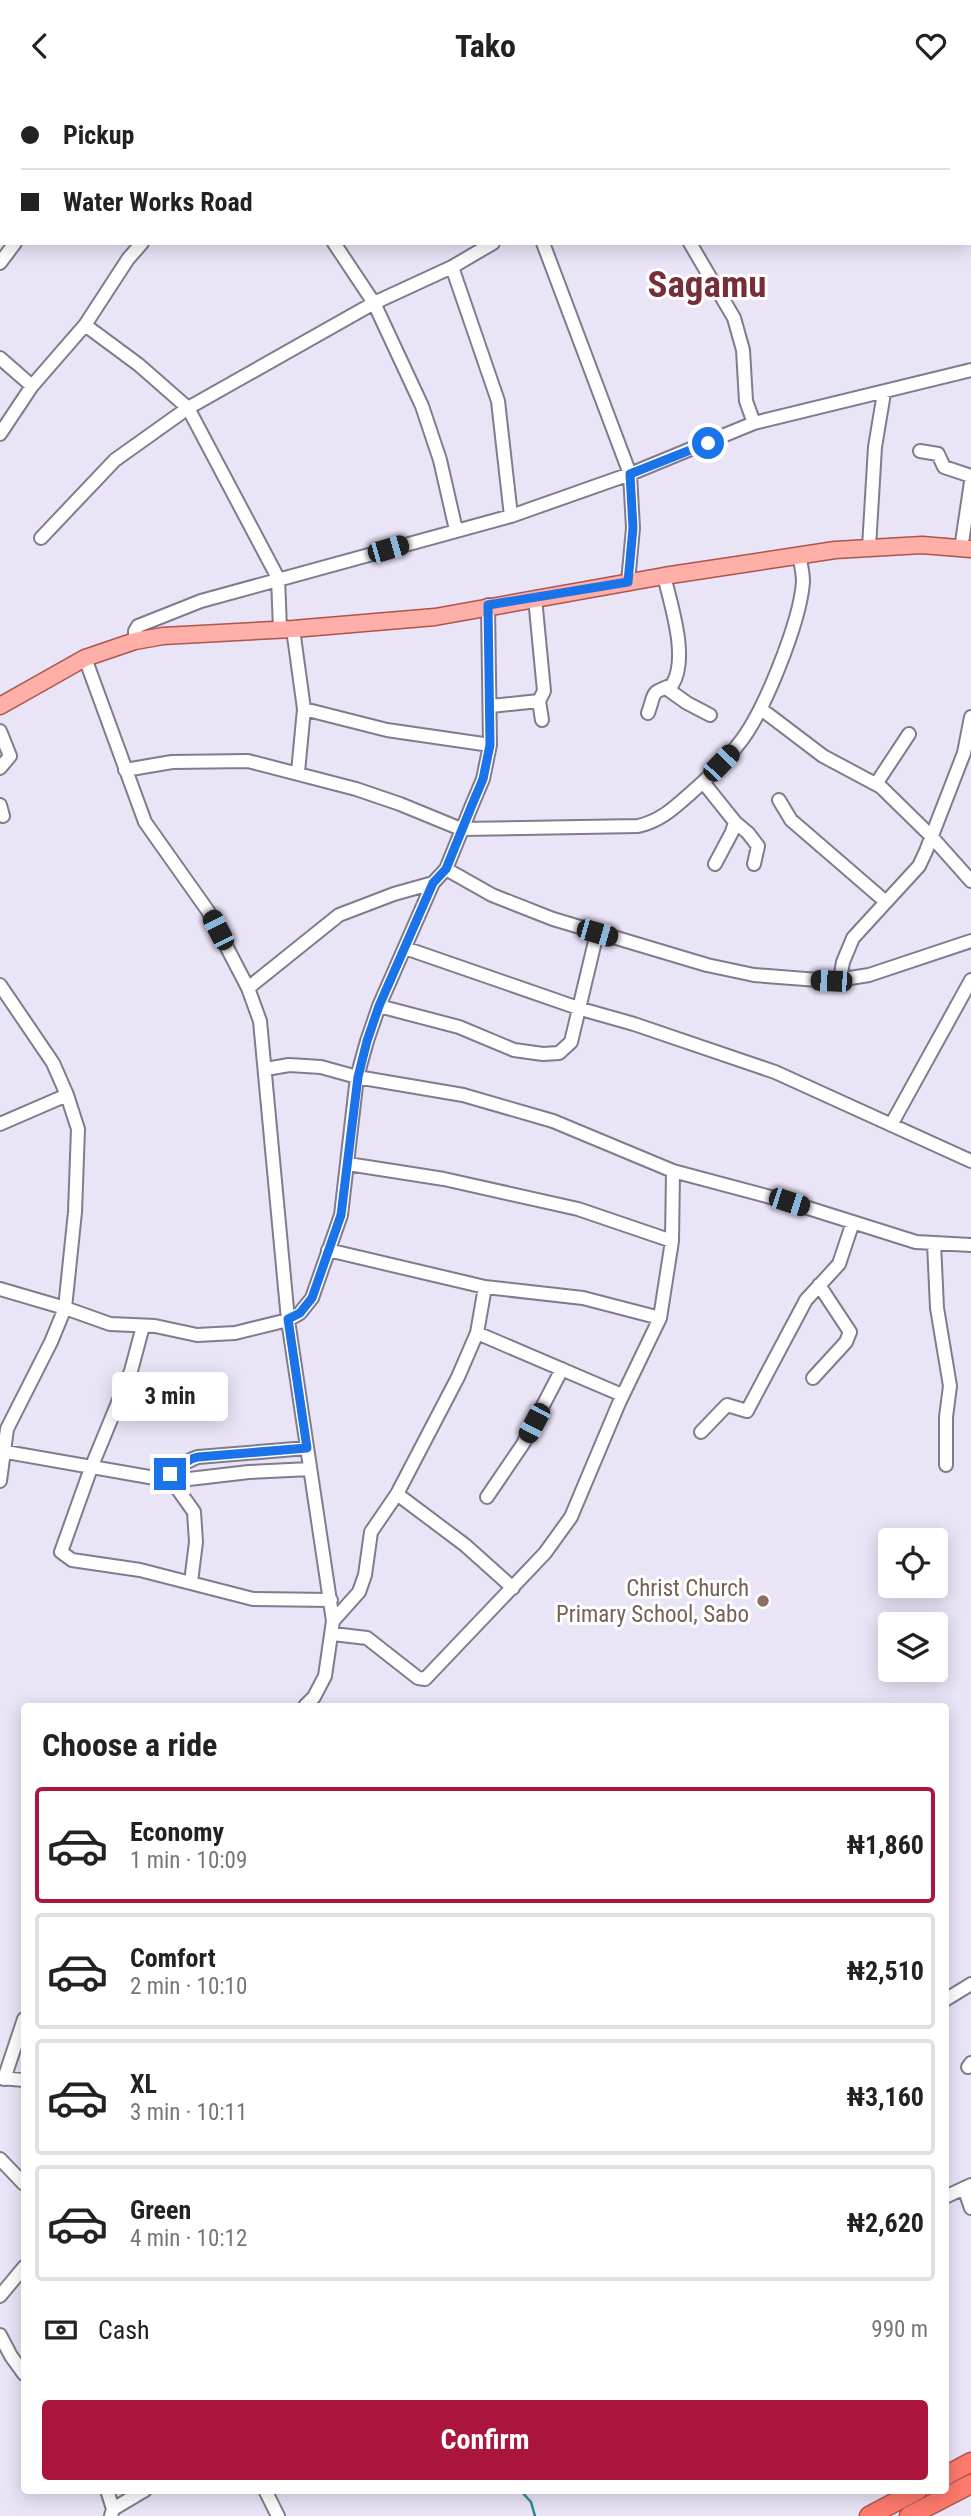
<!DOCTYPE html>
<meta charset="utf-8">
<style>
body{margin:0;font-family:"Roboto Condensed",sans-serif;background:#f2f2f2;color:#222;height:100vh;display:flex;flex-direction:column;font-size:26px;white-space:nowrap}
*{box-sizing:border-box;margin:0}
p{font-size:23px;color:#767676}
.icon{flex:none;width:38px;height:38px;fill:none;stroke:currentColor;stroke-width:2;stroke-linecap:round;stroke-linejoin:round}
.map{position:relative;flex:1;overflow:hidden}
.drawer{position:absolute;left:21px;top:1612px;width:928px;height:791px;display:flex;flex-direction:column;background:#fff;border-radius:7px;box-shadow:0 4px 18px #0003}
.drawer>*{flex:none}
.banner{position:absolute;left:0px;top:0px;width:971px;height:154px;box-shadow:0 4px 18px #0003;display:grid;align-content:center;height:154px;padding:0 21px;background:#fff}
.controls{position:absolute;left:878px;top:1437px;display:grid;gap:14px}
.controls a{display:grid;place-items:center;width:70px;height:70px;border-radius:7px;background:#fff;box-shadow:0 4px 18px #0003;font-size:35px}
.end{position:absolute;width:32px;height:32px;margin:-16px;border:9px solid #1a73e8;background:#fff;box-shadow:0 0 0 4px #fff}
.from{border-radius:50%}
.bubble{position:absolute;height:49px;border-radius:7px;background:#fff;box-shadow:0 4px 18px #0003;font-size:23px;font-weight:700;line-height:49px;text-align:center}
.car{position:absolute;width:21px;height:42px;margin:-21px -10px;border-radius:9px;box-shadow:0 0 5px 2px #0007;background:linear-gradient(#222 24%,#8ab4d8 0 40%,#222 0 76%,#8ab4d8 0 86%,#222 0)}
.banner b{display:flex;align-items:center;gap:24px;height:66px;font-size:26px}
.banner b+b{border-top:2px solid #e0e0e0}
.banner i{width:18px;height:18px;background:#222}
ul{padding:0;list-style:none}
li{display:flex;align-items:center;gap:21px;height:116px;margin:0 14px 10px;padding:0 7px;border:4px solid #e0e0e0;border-radius:7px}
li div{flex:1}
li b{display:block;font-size:26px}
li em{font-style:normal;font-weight:700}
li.active{border-color:#aa143d}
li>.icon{width:63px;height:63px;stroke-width:1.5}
h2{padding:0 21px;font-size:32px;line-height:84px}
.pay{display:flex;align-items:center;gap:18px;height:77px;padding:0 21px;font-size:26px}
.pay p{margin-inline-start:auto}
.primary-button{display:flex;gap:14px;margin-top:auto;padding:14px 21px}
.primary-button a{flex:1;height:80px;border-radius:7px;background:#aa143d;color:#fff;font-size:28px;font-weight:700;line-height:80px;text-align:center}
header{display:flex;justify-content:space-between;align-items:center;height:91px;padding:0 21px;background:#fff;font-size:32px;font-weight:700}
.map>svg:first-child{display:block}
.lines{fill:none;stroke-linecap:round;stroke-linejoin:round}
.stream{stroke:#318695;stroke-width:2.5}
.minor-casing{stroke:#817b8c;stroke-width:16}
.major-casing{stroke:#ab554e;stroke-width:19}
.highway-casing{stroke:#ab554e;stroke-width:21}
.minor{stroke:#fff;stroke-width:12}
.major{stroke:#feafa7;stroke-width:16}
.highway{stroke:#fe7a6c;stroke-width:18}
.route{stroke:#1a73e8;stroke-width:9}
.education-dot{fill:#8d6e63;stroke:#fff;stroke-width:2.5}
.labels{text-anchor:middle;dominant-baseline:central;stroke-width:6;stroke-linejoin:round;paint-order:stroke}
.education-label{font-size:23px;fill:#785e54;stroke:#fff;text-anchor:end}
.town-label{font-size:37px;font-weight:bold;fill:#762f39;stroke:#fff}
</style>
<header><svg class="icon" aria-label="back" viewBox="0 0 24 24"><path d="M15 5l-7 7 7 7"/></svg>Tako<svg class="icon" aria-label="heart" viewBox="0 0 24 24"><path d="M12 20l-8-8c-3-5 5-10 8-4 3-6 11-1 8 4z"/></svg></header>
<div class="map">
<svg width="971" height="2425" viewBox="0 0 971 2425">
<rect width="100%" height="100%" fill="#eae4f7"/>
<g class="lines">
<path class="stream" d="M520,2399L531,2411L535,2425"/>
<defs>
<path id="minor" d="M395,0L399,2
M929,0V2
M21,2V0
M93,2V0
M270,2V0
M450,2L451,0
M690,2L692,0
M0,42L2,38
M970,137L971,146
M334,152L374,212L422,315L440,369L456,439
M543,152L630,383L633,437L628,491
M690,152L734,227L743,259L746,310L754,332
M0,172L15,152
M452,176L498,310L511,425
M85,234L139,274L188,317L278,487L280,538
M0,267L32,295
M0,343L32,295L85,234L128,168L142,152
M920,360L938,363L944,376L971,385
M41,447L115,369L188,317L374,212L452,176L493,152
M869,456L875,356L884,302
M961,458L971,391
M535,507L544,600L539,610
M293,538L304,618L298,681
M135,550V540L138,535L201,510L511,425L630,383L754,332L971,279
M85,567L145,731L208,820L248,897L260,930L288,1229L333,1530L325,1585L314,1606L305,1615
M666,597L687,612L710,624
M491,615L539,610L542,629
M304,618L387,639L490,654
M761,618L823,665L881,696L931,745L971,790
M648,622C656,600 649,603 672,594C689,568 671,514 664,485
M0,640L10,665L0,677
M125,679L172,671L248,670L356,698L400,713L461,738L638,735C661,730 675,716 692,701C708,687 724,672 737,655C763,625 800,531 803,491C803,483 801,473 799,465
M703,691L735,731L732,741L715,773
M876,693L909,643
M779,709L791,729L886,811
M0,714L3,725
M735,731L748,742L758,755L754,773
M446,778L492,804L553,828L707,874L754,884L831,890L869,884L971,850
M405,857L581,918L634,933L775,981L971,1070
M840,888L843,871L853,847L919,775L926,760L964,662L971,626
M0,894L53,972L67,1004L78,1038L75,1121L65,1217L51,1251L7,1338L0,1390
M248,897L339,824L394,803L433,792
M379,915L459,936L514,959L543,963L559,962L571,951L597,842
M266,978L289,974L321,976L357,986L463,1004L553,1030L673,1080L789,1111L916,1151L971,1154
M0,1033L67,1004
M891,1034L971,889
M348,1073L444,1088L578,1118L672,1150
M934,1152L937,1217L950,1295L946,1326V1374
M328,1159L485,1196L583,1207L660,1227
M0,1198L65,1217L110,1233L155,1235L197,1244L235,1242L288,1229L300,1222L312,1207L341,1124L357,986L367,950L379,915L433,792L446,778L472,714L483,688L490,654L488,514
M143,1235L131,1280L91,1377L61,1461L72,1469L140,1479L253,1508L331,1509
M477,1242L622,1304
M813,1287L846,1251L850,1241L819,1194
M701,1341L727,1314L747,1320L806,1209L839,1173L853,1131
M0,1360L172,1390L249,1381L310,1378
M156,1388C171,1383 182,1371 198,1366L307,1357
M172,1390L194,1421L196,1451L191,1491
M397,1403L465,1454L513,1497
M487,1406L523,1353L562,1278
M333,1530L359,1501L365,1484L371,1441L397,1403L458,1286L477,1242L485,1196
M333,1543L367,1547L418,1587L425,1588L545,1462L571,1426L619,1312L660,1227L672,1150L673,1080
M945,1909L971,1893
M968,1976L971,1972
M0,1987L24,1989
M4,1988L24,1928
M0,2068L24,2093
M964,2097L971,2117
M945,2106L971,2094
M0,2205L24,2176
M0,2244L11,2265L24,2283
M107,2399L113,2418L111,2425
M265,2399L278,2425
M113,2418L145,2399"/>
<path id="major" d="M0,615L85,567L135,550L163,545L293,538L435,526L664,485L835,459L922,454L971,458"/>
<path id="highway" d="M945,2385L971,2371
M869,2425L918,2399
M909,2425L971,2393"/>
</defs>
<use href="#minor" class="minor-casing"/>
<use href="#major" class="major-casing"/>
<use href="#highway" class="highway-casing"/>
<use href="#minor" class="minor"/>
<use href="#major" class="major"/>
<use href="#highway" class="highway"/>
</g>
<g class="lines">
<path class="route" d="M170,1383L191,1368L198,1366L307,1357L288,1228L300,1222L312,1207L341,1124L358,986L367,950L379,915L433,792L446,778L472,714L483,688L490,654L488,514L628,491L633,437L630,383L708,352"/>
</g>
<circle class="education-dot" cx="763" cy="1510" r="7"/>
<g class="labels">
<g class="education-label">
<text x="749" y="1497">Christ Church<tspan x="749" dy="26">Primary School, Sabo</tspan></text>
</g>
<g class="town-label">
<text x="707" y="193">Sagamu</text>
</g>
</g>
</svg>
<div class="controls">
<a><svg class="icon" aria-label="locate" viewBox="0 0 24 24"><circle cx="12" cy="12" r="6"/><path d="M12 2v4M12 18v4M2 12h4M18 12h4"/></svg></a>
<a><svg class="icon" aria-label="layers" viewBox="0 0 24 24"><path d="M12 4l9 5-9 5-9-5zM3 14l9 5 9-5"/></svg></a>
</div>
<i class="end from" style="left:708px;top:352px"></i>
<i class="end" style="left:170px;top:1383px"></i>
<div class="bubble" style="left:112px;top:1281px;width:116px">3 min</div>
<i class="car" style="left:388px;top:458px;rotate:74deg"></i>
<i class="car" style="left:721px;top:672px;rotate:44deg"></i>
<i class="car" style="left:218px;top:839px;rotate:333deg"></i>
<i class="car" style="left:597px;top:842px;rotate:106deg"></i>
<i class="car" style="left:831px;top:890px;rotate:272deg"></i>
<i class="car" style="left:789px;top:1111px;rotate:108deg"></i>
<i class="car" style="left:534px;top:1332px;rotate:208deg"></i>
<div class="banner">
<b><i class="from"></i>Pickup</b>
<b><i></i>Water Works Road</b>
</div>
<section class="drawer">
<h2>Choose a ride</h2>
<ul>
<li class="active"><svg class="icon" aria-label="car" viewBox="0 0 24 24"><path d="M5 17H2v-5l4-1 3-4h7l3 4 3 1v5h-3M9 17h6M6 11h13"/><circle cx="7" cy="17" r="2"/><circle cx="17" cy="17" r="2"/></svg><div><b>Economy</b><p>1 min · 10:09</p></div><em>₦1,860</em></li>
<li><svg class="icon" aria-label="car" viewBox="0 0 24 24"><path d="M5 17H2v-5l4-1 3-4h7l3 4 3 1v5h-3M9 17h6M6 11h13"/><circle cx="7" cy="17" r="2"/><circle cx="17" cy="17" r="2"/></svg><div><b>Comfort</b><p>2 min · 10:10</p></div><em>₦2,510</em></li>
<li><svg class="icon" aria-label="car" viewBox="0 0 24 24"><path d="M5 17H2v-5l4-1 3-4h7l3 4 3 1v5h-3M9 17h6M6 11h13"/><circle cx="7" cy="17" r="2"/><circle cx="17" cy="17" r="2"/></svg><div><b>XL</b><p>3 min · 10:11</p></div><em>₦3,160</em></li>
<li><svg class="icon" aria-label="car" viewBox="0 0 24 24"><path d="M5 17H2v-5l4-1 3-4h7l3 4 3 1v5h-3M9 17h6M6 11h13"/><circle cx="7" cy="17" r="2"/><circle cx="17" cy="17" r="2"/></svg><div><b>Green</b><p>4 min · 10:12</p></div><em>₦2,620</em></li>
</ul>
<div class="pay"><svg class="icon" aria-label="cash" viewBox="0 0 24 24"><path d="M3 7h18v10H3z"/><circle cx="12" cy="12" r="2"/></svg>Cash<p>990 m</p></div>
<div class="primary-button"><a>Confirm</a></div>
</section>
</div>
